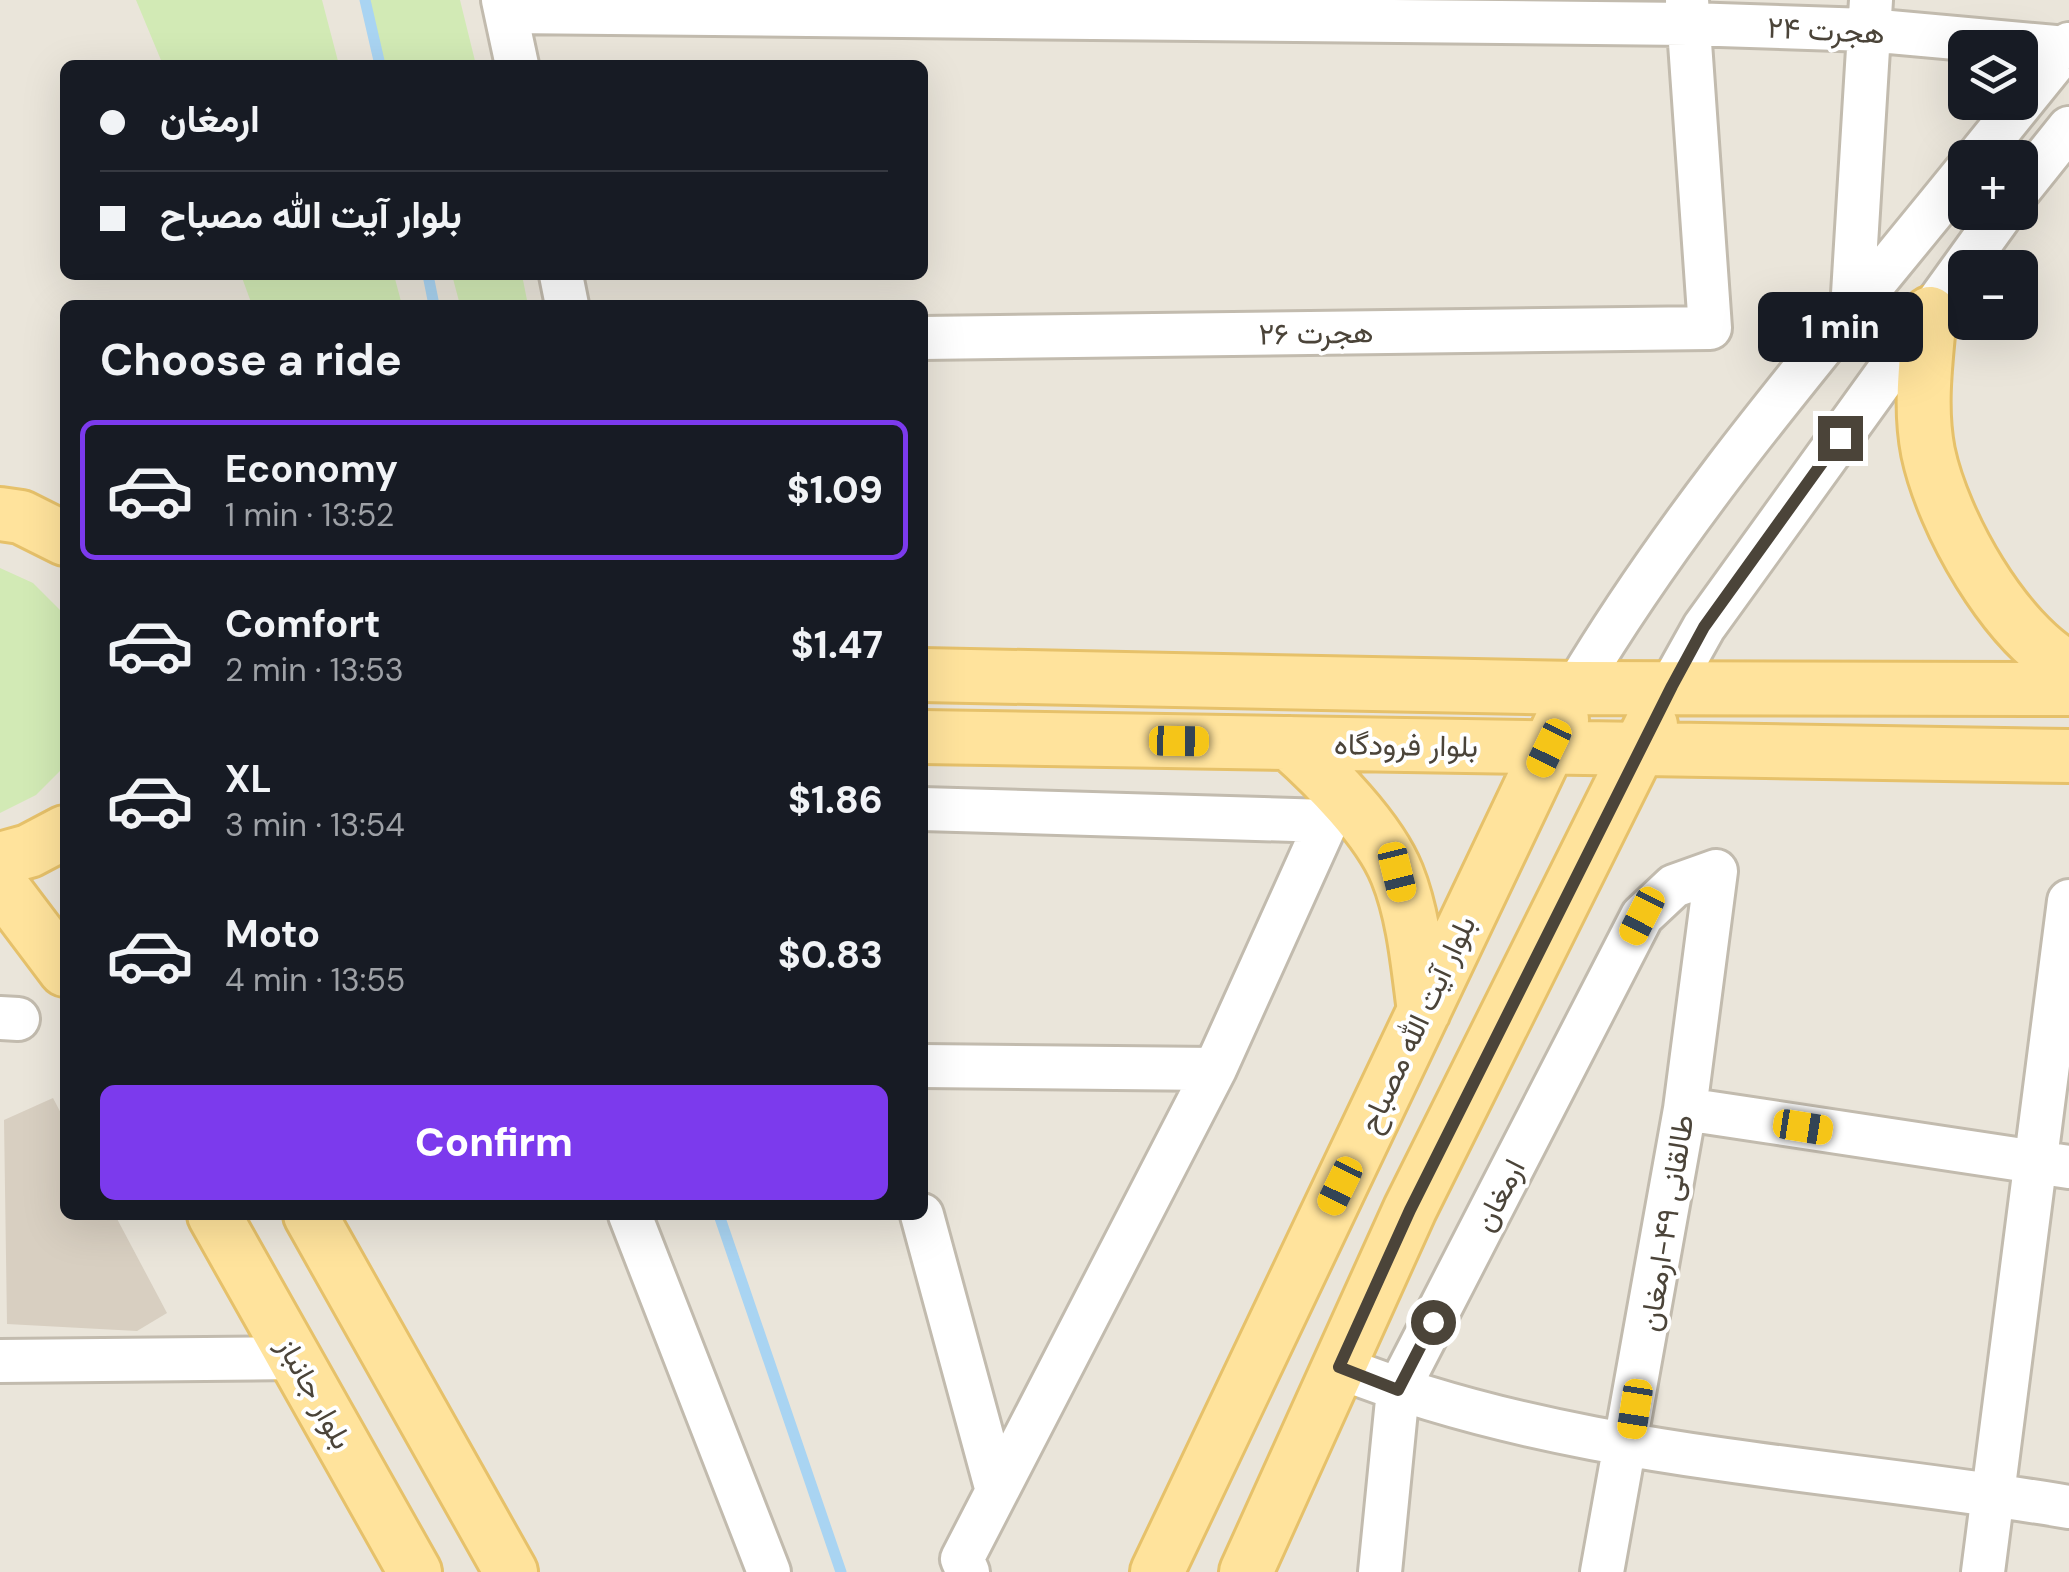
<!DOCTYPE html>
<meta charset="utf-8">
<style>
body{margin:0;font-family:"DM Sans",Vazirmatn,sans-serif;background:#20242c;color:#f1f3f6;height:100vh;display:flex;flex-direction:column;font-size:38px;white-space:nowrap}
*{box-sizing:border-box;margin:0}
p{font-size:32px;color:#9ea1a6}
.icon{flex:none;width:55px;height:55px;fill:none;stroke:currentColor;stroke-width:2;stroke-linecap:round;stroke-linejoin:round}
.map{position:relative;flex:1;overflow:hidden}
.side{position:absolute;left:60px;top:300px;width:868px;height:920px;display:flex;flex-direction:column;background:#171b24;border-radius:15px;box-shadow:0 10px 40px #0002}
.side>*{flex:none}
.guide{position:absolute;left:60px;top:60px;width:868px;height:220px;border-radius:15px;box-shadow:0 10px 40px #0002;display:grid;align-content:center;height:220px;padding:0 40px;background:#171b24}
.buttons{position:absolute;left:1948px;top:30px;display:grid;gap:20px}
.buttons a{display:grid;place-items:center;width:90px;height:90px;border-radius:15px;background:#171b24;box-shadow:0 10px 40px #0002;font-size:50px}
.end{position:absolute;width:45px;height:45px;margin:-22px;border:12px solid #4b4439;background:#fff;box-shadow:0 0 0 5px #fff}
.from{border-radius:50%}
.bubble{position:absolute;height:70px;border-radius:15px;background:#171b24;box-shadow:0 10px 40px #0002;font-size:32px;font-weight:800;line-height:70px;text-align:center}
.car{position:absolute;width:30px;height:60px;margin:-30px -15px;border-radius:12px;box-shadow:0 0 8px 2px #0007;background:linear-gradient(#f5c518 24%,#345 0 40%,#f5c518 0 76%,#345 0 86%,#f5c518 0)}
.guide b{display:flex;align-items:center;gap:35px;height:95px;font-size:38px}
.guide b+b{border-top:2px solid #363941}
.guide i{width:25px;height:25px;background:#f1f3f6}
ul{padding:0;list-style:none}
li{display:flex;align-items:center;gap:30px;height:140px;margin:0 20px 15px;padding:0 20px;border:5px solid transparent;border-radius:15px}
li div{flex:1}
li b{display:block;font-size:38px}
li em{font-style:normal;font-weight:800}
li.selected{border-color:#7c3aed}
li>.icon{width:90px;height:90px;stroke-width:1.5}
h2{padding:0 40px;font-size:45px;line-height:120px}
.action{display:flex;gap:20px;margin-top:auto;padding:20px 40px}
.action a{flex:1;height:115px;border-radius:15px;background:#7c3aed;color:#fff;font-size:40px;font-weight:800;line-height:115px;text-align:center}
.map>svg:first-child{display:block}
.residential{fill:#eae5da;fill-rule:evenodd}
.green{fill:#d2eab5}
.lines{fill:none;stroke-linecap:round;stroke-linejoin:round}
.stream{stroke:#a9d4f2;stroke-width:11}
.building{fill:#d8cfc1}
.minor-casing{stroke:#c2bbae;stroke-width:48}
.major-casing{stroke:#e6c16a;stroke-width:58}
.minor{stroke:#fff;stroke-width:42}
.major{stroke:#ffe39c;stroke-width:52}
.route{stroke:#4b4439;stroke-width:12}
.labels{text-anchor:middle;dominant-baseline:central;stroke-width:8;stroke-linejoin:round;paint-order:stroke}
.street-label{font-size:30px;fill:#4b4439;stroke:#fff}
</style>
<div class="map">
<svg width="2069" height="1572" viewBox="0 0 2069 1572">
<rect width="100%" height="100%" fill="#f6f3ec"/>
<path class="residential" d="M0,0H2069V1572H0ZM1965,48H2020V102H1965ZM65,65H922V275H65ZM1965,158H2020V212H1965ZM1965,268H2020V322H1965ZM65,305H922V1215H65Z"/>
<path class="green" d="M136,0H322L339,65H163Z
M364,0H460L476,65H385Z
M241,275H394L402,305H252Z
M452,275H522L528,305H460Z
M0,568L33,583L65,615V766L36,795L0,813Z"/>
<g class="lines">
<path class="stream" d="M365,0L380,65
M428,275L434,305
M719,1215L841,1572"/>
</g>
<path class="building" d="M53,1098L65,1121V1215H115L167,1313L137,1331L7,1324L4,1120Z"/>
<g class="lines">
<defs>
<path id="minor" d="M503,0L517,65
M507,12L1689,24L1868,30L2066,48
M1977,158L2069,44
M2020,189L2069,128
M561,275L567,305
M1852,310L1871,0
M922,338L1710,328L1687,0
M1671,686L1704,627L2003,212
M1576,688C1687,502 1830,339 1965,172
M922,809L1327,821L1215,1069L962,1559L968,1572
M0,1018L18,1019
M922,1066L1215,1069
M1685,1109L2069,1167
M630,1215L769,1572
M922,1215L997,1491
M0,1361L295,1358
M1339,1367C1570,1459 1826,1466 2069,1507
M1380,1572L1398,1390L1642,916L1674,886L1716,871L1685,1109L1602,1572
M1983,1572L2069,901"/>
<path id="major" d="M1930,313C1926,359 1919,406 1928,452C1943,523 2004,632 2069,668
M0,514L21,517L65,539
M922,675L1576,688L2069,689
M922,737L2069,756
M1289,743C1325,775 1379,829 1397,874C1414,916 1418,966 1424,1011
M0,859L29,851L65,832
M0,884L65,970
M214,1215L415,1572
M310,1215L511,1572
M1157,1572L1562,720
M1246,1572L1410,1209L1651,725"/>
</defs>
<use href="#minor" class="minor-casing"/>
<use href="#major" class="major-casing"/>
<use href="#minor" class="minor"/>
<use href="#major" class="major"/>
</g>
<g class="lines">
<path class="route" d="M1433,1322L1398,1390L1339,1367L1410,1210L1672,686L1704,627L1840,438"/>
</g>
<g class="labels">
<g class="street-label">
<text transform="translate(1826 30) rotate(3)">هجرت ۲۴</text>
<text transform="translate(1316 333) rotate(-1)">هجرت ۲۶</text>
<text transform="translate(1406 745) rotate(1)">بلوار فرودگاه</text>
<text transform="translate(1417 1024) rotate(-65)">بلوار آیت الله مصباح</text>
<text transform="translate(1499 1195) rotate(-63)">ارمغان</text>
<text transform="translate(1666 1223) rotate(-81)">طالقانی ۴۹-ارمغان</text>
<text transform="translate(315 1393) rotate(61)">بلوار جانباز</text>
</g>
</g>
</svg>
<div class="buttons">
<a><svg class="icon" aria-label="layers" viewBox="0 0 24 24"><path d="M12 4l9 5-9 5-9-5zM3 14l9 5 9-5"/></svg></a>
<a>+</a>
<a>−</a>
</div>
<i class="end from" style="left:1433px;top:1322px"></i>
<i class="end" style="left:1840px;top:438px"></i>
<div class="bubble" style="left:1758px;top:292px;width:165px">1 min</div>
<i class="car" style="left:1179px;top:741px;rotate:91deg"></i>
<i class="car" style="left:1549px;top:748px;rotate:206deg"></i>
<i class="car" style="left:1397px;top:872px;rotate:166deg"></i>
<i class="car" style="left:1642px;top:916px;rotate:207deg"></i>
<i class="car" style="left:1803px;top:1127px;rotate:99deg"></i>
<i class="car" style="left:1340px;top:1186px;rotate:206deg"></i>
<i class="car" style="left:1635px;top:1409px;rotate:189deg"></i>
<div class="guide">
<b><i class="from"></i>ارمغان</b>
<b><i></i>بلوار آیت الله مصباح</b>
</div>
<section class="side">
<h2>Choose a ride</h2>
<ul>
<li class="selected"><svg class="icon" aria-label="car" viewBox="0 0 24 24"><path d="M5 17H2v-5l4-1 3-4h7l3 4 3 1v5h-3M9 17h6M6 11h13"/><circle cx="7" cy="17" r="2"/><circle cx="17" cy="17" r="2"/></svg><div><b>Economy</b><p>1 min · 13:52</p></div><em>$1.09</em></li>
<li><svg class="icon" aria-label="car" viewBox="0 0 24 24"><path d="M5 17H2v-5l4-1 3-4h7l3 4 3 1v5h-3M9 17h6M6 11h13"/><circle cx="7" cy="17" r="2"/><circle cx="17" cy="17" r="2"/></svg><div><b>Comfort</b><p>2 min · 13:53</p></div><em>$1.47</em></li>
<li><svg class="icon" aria-label="car" viewBox="0 0 24 24"><path d="M5 17H2v-5l4-1 3-4h7l3 4 3 1v5h-3M9 17h6M6 11h13"/><circle cx="7" cy="17" r="2"/><circle cx="17" cy="17" r="2"/></svg><div><b>XL</b><p>3 min · 13:54</p></div><em>$1.86</em></li>
<li><svg class="icon" aria-label="car" viewBox="0 0 24 24"><path d="M5 17H2v-5l4-1 3-4h7l3 4 3 1v5h-3M9 17h6M6 11h13"/><circle cx="7" cy="17" r="2"/><circle cx="17" cy="17" r="2"/></svg><div><b>Moto</b><p>4 min · 13:55</p></div><em>$0.83</em></li>
</ul>
<div class="action"><a>Confirm</a></div>
</section>
</div>
